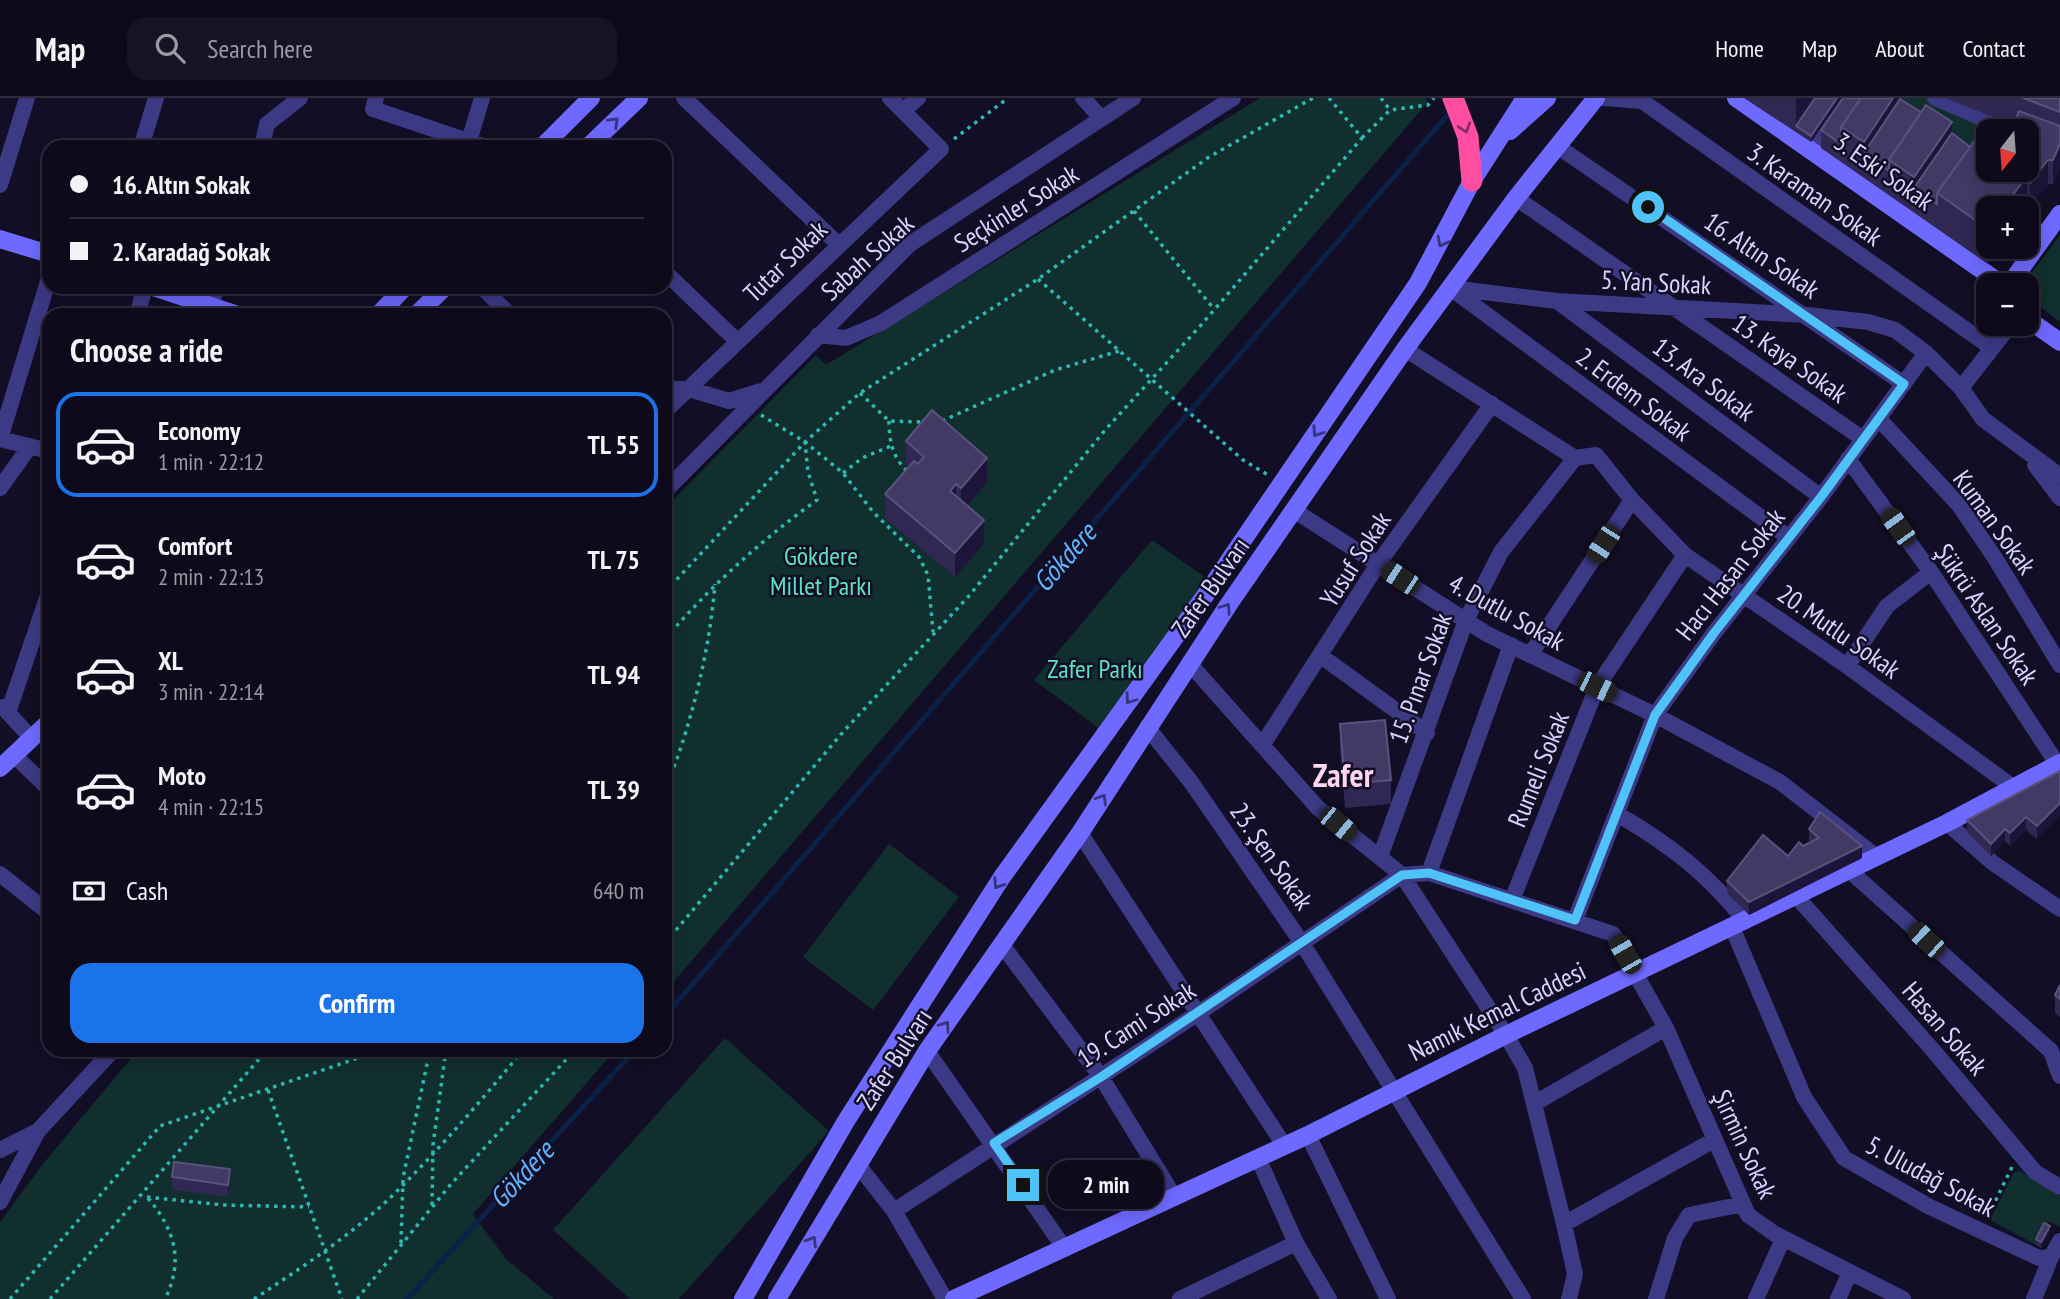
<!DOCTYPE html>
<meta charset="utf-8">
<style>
body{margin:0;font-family:"PT Sans Narrow",sans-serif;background:#171325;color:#f1f3f6;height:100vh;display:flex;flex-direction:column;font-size:26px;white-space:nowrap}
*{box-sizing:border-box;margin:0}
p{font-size:23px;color:#9b9aa3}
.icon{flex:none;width:38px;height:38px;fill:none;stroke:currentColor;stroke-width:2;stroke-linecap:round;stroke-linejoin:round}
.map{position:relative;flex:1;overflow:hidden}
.sheet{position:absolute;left:42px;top:210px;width:630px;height:749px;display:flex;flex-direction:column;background:#0e0a1c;border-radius:21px;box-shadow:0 4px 18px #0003,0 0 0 2px #2e2b3b}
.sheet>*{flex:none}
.top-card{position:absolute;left:42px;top:42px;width:630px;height:154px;border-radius:21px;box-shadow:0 4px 18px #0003,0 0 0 2px #2e2b3b;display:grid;align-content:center;height:154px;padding:0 28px;background:#0e0a1c}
.needle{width:46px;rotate:197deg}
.buttons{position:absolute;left:1976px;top:21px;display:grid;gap:14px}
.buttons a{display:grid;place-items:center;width:63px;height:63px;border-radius:14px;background:#0e0a1c;box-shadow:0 4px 18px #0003,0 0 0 2px #2e2b3b;font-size:35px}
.end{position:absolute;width:32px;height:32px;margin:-16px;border:9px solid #4fc3f7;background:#111;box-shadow:0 0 0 4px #111}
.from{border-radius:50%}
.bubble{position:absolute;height:49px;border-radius:21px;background:#0e0a1c;box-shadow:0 4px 18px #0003,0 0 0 2px #2e2b3b;font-size:23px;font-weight:600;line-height:49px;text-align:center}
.car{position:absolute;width:21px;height:42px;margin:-21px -10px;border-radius:9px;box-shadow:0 0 5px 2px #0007;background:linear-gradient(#222 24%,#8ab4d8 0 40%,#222 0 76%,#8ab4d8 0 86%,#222 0)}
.top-card b{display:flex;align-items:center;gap:24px;height:66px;font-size:26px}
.top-card b+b{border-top:2px solid #2e2b3b}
.top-card i{width:18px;height:18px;background:#f1f3f6}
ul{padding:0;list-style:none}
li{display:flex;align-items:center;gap:21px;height:105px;margin:0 14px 10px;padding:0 14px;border:4px solid transparent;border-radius:21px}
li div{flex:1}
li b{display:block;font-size:26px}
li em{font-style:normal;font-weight:600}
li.active{border-color:#1a73e8}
li>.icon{width:63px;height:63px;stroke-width:1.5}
h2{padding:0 28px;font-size:32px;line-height:84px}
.pay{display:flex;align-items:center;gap:18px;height:77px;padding:0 28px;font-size:26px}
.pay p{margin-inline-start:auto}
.action{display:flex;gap:14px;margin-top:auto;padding:14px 28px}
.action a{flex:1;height:80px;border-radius:21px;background:#1a73e8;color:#fff;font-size:28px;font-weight:600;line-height:80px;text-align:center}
header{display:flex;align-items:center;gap:42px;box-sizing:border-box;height:98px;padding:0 35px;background:#0e0a1c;border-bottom:2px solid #2e2b3b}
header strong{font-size:33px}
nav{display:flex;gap:38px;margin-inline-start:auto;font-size:24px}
.search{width:490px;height:63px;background:#171325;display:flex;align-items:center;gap:18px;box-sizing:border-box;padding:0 24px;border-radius:21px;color:#9b9aa3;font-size:26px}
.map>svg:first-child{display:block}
.green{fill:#112f2e}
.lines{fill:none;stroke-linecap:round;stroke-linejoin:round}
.stream{stroke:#0b2147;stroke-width:5}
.path{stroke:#2db8b1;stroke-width:3.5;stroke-dasharray:3.5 5;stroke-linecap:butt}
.street{stroke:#3c3985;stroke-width:16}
.secondary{stroke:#6e6aff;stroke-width:18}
.highway{stroke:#ff4ea2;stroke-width:21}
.wall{fill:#302753}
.shaded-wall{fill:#1c1539}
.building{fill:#423965;stroke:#59527e;stroke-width:2}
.oneway{stroke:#37337c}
.oneway2{stroke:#882e64}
.route{stroke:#4fc3f7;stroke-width:9}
.labels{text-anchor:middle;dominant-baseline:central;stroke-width:5;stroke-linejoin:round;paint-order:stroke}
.street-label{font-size:26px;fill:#d8d3ff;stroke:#120e25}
.park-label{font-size:26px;fill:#5de1c1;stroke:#120e25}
.water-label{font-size:28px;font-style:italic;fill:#61b5ff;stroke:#120e25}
.district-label{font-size:33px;font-weight:bold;fill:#ffd5ef;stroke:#120e25}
</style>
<header>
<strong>Map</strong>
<div class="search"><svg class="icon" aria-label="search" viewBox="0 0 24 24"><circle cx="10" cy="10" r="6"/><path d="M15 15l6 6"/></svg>Search here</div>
<nav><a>Home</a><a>Map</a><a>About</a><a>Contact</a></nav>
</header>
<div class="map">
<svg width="2060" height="1201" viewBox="0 0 2060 1201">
<rect width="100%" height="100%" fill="#120e25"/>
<path class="green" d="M1260,0H1426L1428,4L665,894V410L816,257L826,267Z
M1880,0H1929L1999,33H1988V49L1978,65Z
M2060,137V224L2027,198L2026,187H2022Z
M1152,442L1206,480L1100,631L1034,582Z
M889,746L959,799L873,912L803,859Z
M725,940L829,1033L679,1201H630L553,1132Z
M138,952H615L473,1116L506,1161L554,1201H0V1124L42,1067Z
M2020,1073L2060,1098V1129L2049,1123L2036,1147L1990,1122L2014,1074Z"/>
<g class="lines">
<path class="stream" d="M665,918L1451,13
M407,1201L635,952"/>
<path class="path" d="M1381,0L1390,12
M1362,40L1390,12L1428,7L1434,0
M954,41L1008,0
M1134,113L1214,211
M1038,181L1243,362L1268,377
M860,295L889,323L924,324
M761,317L805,344L843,375L873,414L919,459L928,477L933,534
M889,323C889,344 893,360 908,374
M942,323L1055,272L1119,253
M843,375L862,360L891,348
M665,494L805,344L860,295L1038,181L1209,59L1313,0
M665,541C711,488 760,443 817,402L808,374L805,344
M665,693C691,627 709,557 715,486
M665,845L843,634L968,499L1106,331L1202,226L1362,40L1329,0
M268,992L342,1201
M147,1099L223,1107L309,1109
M148,1100C175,1132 184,1163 165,1201
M432,1107L433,1047L446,952
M1988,1118L2012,1069
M401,1145L403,1080L430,952
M10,1201L160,1028L381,952
M50,1201L267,952
M254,1201C301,1170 350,1138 391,1099C438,1053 481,1003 523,952
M357,1201L451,1086L575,952"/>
<path class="street" d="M376,0L373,11L486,49
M684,0L838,146
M1083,0L1101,20
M1604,0L1642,3L1992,250
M1935,0L2012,33
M903,13L918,0
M469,43L482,0
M1557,48L1904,286
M141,49L156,0
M262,49L267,26L300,0
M1809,53L1845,0
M0,87L27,0
M1516,100L1863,341
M665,174L737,243
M49,180L0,341L49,353
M482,189L510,217
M1451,190L1557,203L1807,217L1868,224L1895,232L1926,255L1961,290L1983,321L2060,378
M1453,192L1789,440
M1557,203L1821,399
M210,209L217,189
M137,217L145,189
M818,237L846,240L881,225L1233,0
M1405,251L1575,360L1596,357L1632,402L1685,457L1847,568L2013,689
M1961,290L2011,226
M665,291H689L729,303L761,293
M665,313L941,51L890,0
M1878,320L1959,407L1995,460L2060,567
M1848,361L1931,474L2060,670
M2035,367L2060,400
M0,390L30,348
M665,393L910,146L1133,0
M1295,413L1487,536L1655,617L1780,684L1877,759
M1530,557L1632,402
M1321,558L1427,635
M1189,565L1318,710L1402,777L1506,937L1525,970L1564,1126L1575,1176L1569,1201
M1847,568L1887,508L1931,474
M3,609L32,641
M8,615L49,494
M1147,629L1191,684L1302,845L1523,1201
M1263,646L1378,466L1492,306
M15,658L49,691
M1619,717C1670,747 1708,776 1745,823
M1947,725L1993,765L2060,811
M1080,735L1284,1047
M1380,759L1466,522L1501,454L1575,360
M1850,773L2051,953L2060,978
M1429,775L1613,836L1666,930L1748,1117L1775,1136L1903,1201
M0,776L44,811
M1796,798L1932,951L2035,1074L2060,1089
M1512,802L1597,589L1685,457
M1575,822L1655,617L1714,535L1821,399L1926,255
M1732,829L1804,999L1844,1060L1930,1109L2039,1160L2051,1159L2060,1143
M1002,847L1101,979L1175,1100
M927,953L1065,1151
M1535,1005L1666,930
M1308,1037L1388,1201
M0,1052L38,1033
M1258,1060L1296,1145L1329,1201
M858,1067L894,1113L945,1201
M0,1104L38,1033L113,952
M894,1113L1200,914L1402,777L1429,775L1511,547
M1564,1126L1714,1042
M1180,1201L1296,1145
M1656,1201L1675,1140L1689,1117L1743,1106
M1756,1201L1783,1141
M1838,1201L1850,1174
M2034,1201L2051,1159"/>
<path class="secondary" d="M1736,0L2003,187
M1510,33L1547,0
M542,49L591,0
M588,49L639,0
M0,141L49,156
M2014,187L2017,176L2060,116
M153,189L238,217
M378,217L405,189
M416,217L445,189
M2026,220L2060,244
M0,670L49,624
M743,1201L846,1023L1002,779L1209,492L1418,185L1472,83L1525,0
M777,1201L927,953L1080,735L1229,506L1405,251L1516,100L1596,0
M954,1201L1308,1037L1506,937L1947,725L2060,665"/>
<path class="highway" d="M1453,0L1468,39L1472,83"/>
</g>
<path class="wall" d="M1744,0H1842L1811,44Z
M1900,0V1L1970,49L1987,50L2026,72L2013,27L1945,0H2060V70L2053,86H2048L2030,109L2027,107L2026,113V110H1988V149H2001L1988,166L1821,50V32Z
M906,343L987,384L967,408L984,446L955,479L885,420V396L908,369L906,367Z
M1340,626L1391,682V706L1345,710L1340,651Z
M2060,673L2037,741L2026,732L2010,748L2005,743L1991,758L1967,734V722Z
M1809,731L1862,760L1749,817L1727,795V783L1788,758L1810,744L1809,743Z
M2060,887V919L2055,915V897Z
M172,1079L230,1083L228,1099L172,1092Z
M2050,1134L2041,1150L2036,1147V1141Z"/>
<path class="shaded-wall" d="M1796,0H1820L1796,28Z
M1837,0H1842L1811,44V38Z
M1893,0H1900V25L1864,55V44Z
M1952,24V60L1914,90V114V79Z
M2060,46V70L2053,86V62Z
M2048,62V86L2030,109V85Z
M2027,78V113L2026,110H2003Z
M1988,149H2001L1988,166Z
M987,360V384L961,415V390Z
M956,386V410L950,393Z
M984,422V446L955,479V455Z
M2060,705V718L2037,741V728Z
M2026,719V732L2010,748V735Z
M2005,731V743L1991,758V746Z
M1862,748V760L1749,817V804Z
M230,1071V1083L228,1099V1087Z
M2050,1128V1134L2041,1150V1144Z"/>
<path class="building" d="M1815,0H1837L1811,38L1796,28Z
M1843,0H1861L1841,29V46L1821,32Z
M1861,0H1893L1864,44L1841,29Z
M2023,0H2060V14Z
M1900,1L1921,14L1889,62V73L1864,55Z
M1926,7L1952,24L1914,79L1889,62Z
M2019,13L2060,28V46L2053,62H2048L2030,85L2027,83V78L2018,72H2026V33H2011Z
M1952,35L1970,49L1937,95V106L1914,90Z
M1975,42L1988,51V72H2018L2027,78L2003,110H1988V131L1937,95Z
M932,312L987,360L961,390L956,386L950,393L984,422L955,455L885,396L914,363L918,366L924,359L906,343Z
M1385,622L1391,682L1345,686L1340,626Z
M2060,673V705L2037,728L2026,719L2010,735L2005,731L1991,746L1967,722Z
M1820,714L1862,748L1749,804L1727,783L1763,737L1788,758L1799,744L1803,748L1819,740L1809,731Z
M2060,887V901L2055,897Z
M174,1064L230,1071L228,1087L172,1079Z
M2044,1125L2050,1128L2041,1144L2036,1141Z"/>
<defs><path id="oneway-chevron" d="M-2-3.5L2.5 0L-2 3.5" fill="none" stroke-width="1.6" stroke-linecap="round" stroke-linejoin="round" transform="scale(1.75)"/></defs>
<g class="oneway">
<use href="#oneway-chevron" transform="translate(614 24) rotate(-44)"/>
<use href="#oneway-chevron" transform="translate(1442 144) rotate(117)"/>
<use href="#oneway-chevron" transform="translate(1317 334) rotate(124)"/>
<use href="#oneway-chevron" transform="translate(1226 510) rotate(-56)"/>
<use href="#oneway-chevron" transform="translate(1130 601) rotate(126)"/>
<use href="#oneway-chevron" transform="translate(1102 701) rotate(-58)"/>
<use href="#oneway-chevron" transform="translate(998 786) rotate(123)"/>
<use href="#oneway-chevron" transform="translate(945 928) rotate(-55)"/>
<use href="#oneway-chevron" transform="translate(812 1143) rotate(-59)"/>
</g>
<use class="oneway2" href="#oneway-chevron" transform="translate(1465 30) rotate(72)"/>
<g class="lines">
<path class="route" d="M1023,1087L994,1045L1101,979L1402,777L1429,775L1575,822L1655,617L1714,535L1821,399L1904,286L1648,109"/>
</g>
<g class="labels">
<g class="street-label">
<text transform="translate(1884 73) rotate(35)">3. Eski Sokak</text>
<text transform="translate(1815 96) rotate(35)">3. Karaman Sokak</text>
<text transform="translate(1016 110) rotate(-32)">Seçkinler Sokak</text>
<text transform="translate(1762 157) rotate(34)">16. Altın Sokak</text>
<text transform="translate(867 159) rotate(-42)">Sabah Sokak</text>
<text transform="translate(785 163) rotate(-44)">Tutar Sokak</text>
<text transform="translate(1656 184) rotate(3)">5. Yan Sokak</text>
<text transform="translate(1790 260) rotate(35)">13. Kaya Sokak</text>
<text transform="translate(1704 281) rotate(37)">13. Ara Sokak</text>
<text transform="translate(1634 296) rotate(37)">2. Erdem Sokak</text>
<text transform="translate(1995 424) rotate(54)">Kuman Sokak</text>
<text transform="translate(1355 461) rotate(-57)">Yusuf Sokak</text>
<text transform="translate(1730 476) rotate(-52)">Hacı Hasan Sokak</text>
<text transform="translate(1210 489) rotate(-55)">Zafer Bulvarı</text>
<text transform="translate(1507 514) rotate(29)">4. Dutlu Sokak</text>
<text transform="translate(1987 516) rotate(56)">Şükrü Aslan Sokak</text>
<text transform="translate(1839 533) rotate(35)">20. Mutlu Sokak</text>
<text transform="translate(1420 580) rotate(-70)">15. Pınar Sokak</text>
<text transform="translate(1538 671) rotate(-68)">Rumeli Sokak</text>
<text transform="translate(1272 758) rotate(55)">23. Şen Sokak</text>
<text transform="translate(1497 913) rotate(-26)">Namık Kemal Caddesi</text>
<text transform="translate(1136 926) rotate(-33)">19. Cami Sokak</text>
<text transform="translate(1945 930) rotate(49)">Hasan Sokak</text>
<text transform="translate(894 961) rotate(-57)">Zafer Bulvarı</text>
<text transform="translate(1745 1046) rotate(65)">Şirmin Sokak</text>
<text transform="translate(1931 1078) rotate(28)">5. Uludağ Sokak</text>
</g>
<g class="park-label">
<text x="821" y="457">Gökdere<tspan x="821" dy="30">Millet Parkı</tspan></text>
<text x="1095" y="570">Zafer Parkı</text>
</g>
<g class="water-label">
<text transform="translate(1064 459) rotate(-49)">Gökdere</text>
<text transform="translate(521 1076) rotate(-47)">Gökdere</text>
</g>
<g class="district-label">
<text x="1343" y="676">Zafer</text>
</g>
</g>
</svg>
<div class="buttons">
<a><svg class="needle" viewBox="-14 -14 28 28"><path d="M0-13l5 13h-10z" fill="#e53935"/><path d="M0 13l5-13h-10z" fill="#9b9aa3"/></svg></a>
<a>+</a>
<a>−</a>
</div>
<i class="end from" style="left:1648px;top:109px"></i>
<i class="end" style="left:1023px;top:1087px"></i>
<div class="bubble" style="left:1048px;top:1062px;width:116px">2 min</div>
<i class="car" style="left:1898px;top:429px;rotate:324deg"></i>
<i class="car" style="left:1603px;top:446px;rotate:213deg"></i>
<i class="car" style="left:1400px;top:480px;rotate:303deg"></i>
<i class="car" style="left:1597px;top:589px;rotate:116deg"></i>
<i class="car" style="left:1338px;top:726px;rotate:129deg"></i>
<i class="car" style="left:1926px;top:842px;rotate:313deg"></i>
<i class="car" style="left:1625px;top:856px;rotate:330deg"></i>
<div class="top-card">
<b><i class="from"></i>16. Altın Sokak</b>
<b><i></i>2. Karadağ Sokak</b>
</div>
<section class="sheet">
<h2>Choose a ride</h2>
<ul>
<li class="active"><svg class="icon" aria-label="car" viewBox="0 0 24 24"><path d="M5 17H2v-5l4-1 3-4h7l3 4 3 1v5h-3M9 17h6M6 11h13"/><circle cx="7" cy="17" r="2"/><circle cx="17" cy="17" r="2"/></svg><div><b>Economy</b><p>1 min · 22:12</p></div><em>TL 55</em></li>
<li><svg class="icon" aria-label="car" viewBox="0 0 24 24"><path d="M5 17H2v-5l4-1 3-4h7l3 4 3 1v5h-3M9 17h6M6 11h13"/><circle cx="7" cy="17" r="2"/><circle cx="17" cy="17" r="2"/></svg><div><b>Comfort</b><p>2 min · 22:13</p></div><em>TL 75</em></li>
<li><svg class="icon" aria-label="car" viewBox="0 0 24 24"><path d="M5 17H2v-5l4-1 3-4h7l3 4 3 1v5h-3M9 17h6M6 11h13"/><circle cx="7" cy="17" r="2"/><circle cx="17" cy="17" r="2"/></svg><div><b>XL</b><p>3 min · 22:14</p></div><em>TL 94</em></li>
<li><svg class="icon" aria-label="car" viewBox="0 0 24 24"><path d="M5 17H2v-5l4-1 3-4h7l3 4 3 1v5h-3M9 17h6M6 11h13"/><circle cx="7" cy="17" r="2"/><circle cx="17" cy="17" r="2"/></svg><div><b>Moto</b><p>4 min · 22:15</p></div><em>TL 39</em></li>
</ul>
<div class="pay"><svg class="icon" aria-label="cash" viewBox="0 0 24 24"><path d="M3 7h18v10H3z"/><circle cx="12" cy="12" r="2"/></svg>Cash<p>640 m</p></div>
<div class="action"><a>Confirm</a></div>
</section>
</div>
